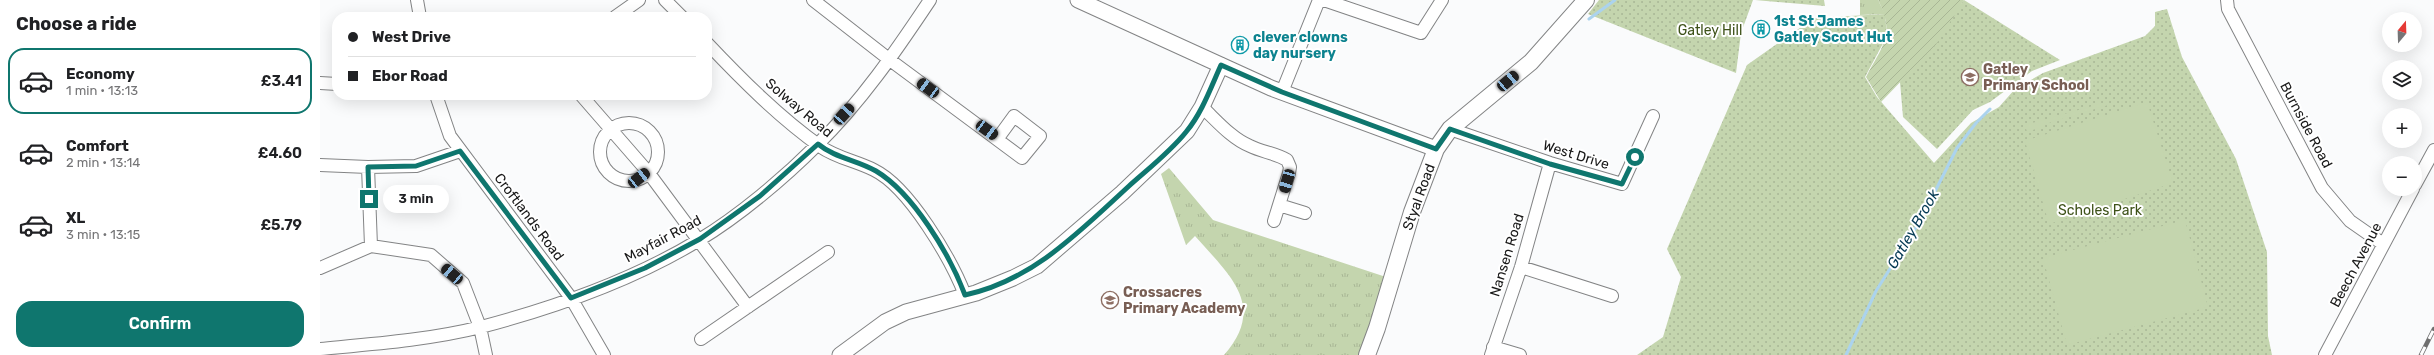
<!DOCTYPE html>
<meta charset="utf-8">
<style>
body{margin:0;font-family:Rubik,sans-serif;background:#f6f6f6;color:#202124;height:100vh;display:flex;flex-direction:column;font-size:15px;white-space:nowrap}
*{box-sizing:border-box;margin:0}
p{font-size:13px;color:#757577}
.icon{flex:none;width:22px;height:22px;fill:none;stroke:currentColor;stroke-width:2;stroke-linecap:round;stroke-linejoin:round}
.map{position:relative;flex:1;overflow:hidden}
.panel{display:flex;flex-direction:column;background:#fff;width:320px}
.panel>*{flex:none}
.banner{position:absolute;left:12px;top:12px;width:380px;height:88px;border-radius:16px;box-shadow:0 4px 16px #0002;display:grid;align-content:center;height:88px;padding:0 16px;background:#fff}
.needle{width:26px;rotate:19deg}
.buttons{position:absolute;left:2062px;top:12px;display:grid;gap:8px}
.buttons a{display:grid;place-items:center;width:40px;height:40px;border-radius:50%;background:#fff;box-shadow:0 4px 16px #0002;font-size:20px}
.end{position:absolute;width:18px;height:18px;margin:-9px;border:5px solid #0f766e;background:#fff;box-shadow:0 0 0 2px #fff}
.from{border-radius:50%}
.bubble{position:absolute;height:28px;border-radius:14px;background:#fff;box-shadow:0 4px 16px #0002;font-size:13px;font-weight:600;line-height:28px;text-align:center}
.car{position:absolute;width:12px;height:24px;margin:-12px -6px;border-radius:5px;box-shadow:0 0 3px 1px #0007;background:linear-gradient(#222 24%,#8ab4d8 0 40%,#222 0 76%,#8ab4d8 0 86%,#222 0)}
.banner b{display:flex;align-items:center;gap:14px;height:38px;font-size:15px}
.banner b+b{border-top:1px solid #e0e0e0}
.banner i{width:10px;height:10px;background:#202124}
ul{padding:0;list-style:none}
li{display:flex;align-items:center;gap:12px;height:66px;margin:0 8px 6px;padding:0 8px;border:2px solid transparent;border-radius:16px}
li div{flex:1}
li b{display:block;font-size:15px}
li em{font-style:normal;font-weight:600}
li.current{border-color:#0f766e}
li>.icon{width:36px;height:36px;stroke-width:1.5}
h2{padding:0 16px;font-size:18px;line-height:48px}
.button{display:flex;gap:8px;margin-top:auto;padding:8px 16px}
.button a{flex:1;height:46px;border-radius:16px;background:#0f766e;color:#fff;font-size:16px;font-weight:600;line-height:46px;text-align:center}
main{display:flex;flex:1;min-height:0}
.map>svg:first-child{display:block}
.grass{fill:url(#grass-tufts)}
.park{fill:url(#park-dots)}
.garden{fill:url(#garden-furrows)}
.pitch{fill:#c4d5ae}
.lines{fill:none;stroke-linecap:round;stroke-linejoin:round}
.stream{stroke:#abd3ee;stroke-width:3}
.minor-casing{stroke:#838485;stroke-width:14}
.tertiary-casing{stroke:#838485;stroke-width:17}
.secondary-casing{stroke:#838485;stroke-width:18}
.minor{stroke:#fff;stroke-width:12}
.tertiary{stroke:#fff;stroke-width:15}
.secondary{stroke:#fff;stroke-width:16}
.rail-casing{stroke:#6f6f6f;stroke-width:4.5}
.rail{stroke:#fff;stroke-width:3;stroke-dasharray:9;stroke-linecap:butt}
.route{stroke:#0f766e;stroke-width:5}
.labels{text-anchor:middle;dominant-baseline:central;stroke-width:4;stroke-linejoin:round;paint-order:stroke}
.culture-label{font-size:14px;font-weight:bold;fill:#0d838f;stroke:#fff;text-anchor:start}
.park-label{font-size:14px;fill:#3e5219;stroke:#fff}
.education-label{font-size:14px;font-weight:bold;fill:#785e54;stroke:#fff;text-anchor:start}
.street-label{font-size:14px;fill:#181818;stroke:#fff}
.water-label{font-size:15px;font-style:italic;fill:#053a54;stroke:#fff}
</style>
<main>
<section class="panel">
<h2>Choose a ride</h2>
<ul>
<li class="current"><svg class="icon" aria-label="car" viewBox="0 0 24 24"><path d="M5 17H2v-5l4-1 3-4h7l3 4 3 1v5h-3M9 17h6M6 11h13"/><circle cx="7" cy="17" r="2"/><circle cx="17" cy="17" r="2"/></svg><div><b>Economy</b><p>1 min · 13:13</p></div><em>£3.41</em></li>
<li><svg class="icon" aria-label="car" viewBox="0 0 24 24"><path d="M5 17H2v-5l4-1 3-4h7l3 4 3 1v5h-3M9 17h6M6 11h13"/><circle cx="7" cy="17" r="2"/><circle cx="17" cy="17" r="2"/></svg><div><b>Comfort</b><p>2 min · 13:14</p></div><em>£4.60</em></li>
<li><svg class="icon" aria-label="car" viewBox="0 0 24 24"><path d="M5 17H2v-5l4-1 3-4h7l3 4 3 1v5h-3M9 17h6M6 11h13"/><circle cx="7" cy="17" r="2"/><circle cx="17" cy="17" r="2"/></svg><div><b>XL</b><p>3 min · 13:15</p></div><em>£5.79</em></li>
</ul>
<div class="button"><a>Confirm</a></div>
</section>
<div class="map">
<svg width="2114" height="355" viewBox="0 0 2114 355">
<defs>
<pattern id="grass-tufts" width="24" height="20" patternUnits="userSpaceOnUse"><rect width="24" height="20" fill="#c4d5ae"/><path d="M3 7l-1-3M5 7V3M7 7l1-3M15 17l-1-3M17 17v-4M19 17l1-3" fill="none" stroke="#a8b695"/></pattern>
<pattern id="park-dots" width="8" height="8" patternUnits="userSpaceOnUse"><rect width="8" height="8" fill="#c4d5ae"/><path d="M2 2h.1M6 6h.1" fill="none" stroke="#a8b695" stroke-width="1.8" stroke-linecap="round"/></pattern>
<pattern id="garden-furrows" width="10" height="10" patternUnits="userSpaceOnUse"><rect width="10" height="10" fill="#c4d5ae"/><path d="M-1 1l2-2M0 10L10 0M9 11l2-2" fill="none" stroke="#a8b695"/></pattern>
</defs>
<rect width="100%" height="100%" fill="#fafbfc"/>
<path class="grass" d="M1540,0H1558L1565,14L1540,15Z
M849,168L893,220L1066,277L1040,355H904C948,305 908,274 875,236L866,245L841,174Z"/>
<path class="park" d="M1279,0H1433L1421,33L1416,73L1268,14Z
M1435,0H1504L1505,6Z
M1644,0L1740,60L1712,71L1670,102L1653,110L1617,149L1583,117L1580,82Z
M1847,9L1862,57L1916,159L1947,252L1948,336L1952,355H1317L1343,337L1361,277L1347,249L1427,65L1494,18L1565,14L1567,36L1545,77L1557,97L1614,163L1651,123L1679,107L1695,89L1723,73L1825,36L1835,26V12Z"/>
<path class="garden" d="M1558,0H1644L1615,46L1561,102L1546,77C1562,46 1576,35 1558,0Z"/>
<path class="pitch" d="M1787,102L1788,105L1719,126V128L1707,132L1705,125Z
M1827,102L1853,183L1729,224L1705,141Z
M1865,220L1888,307L1747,345L1723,258Z"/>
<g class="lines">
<path class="stream" d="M1269,19L1295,0
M1526,355L1556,291L1600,221L1637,148L1656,123L1670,109"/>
<defs>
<path id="minor" d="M97,0L100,17
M345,0L362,17
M493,0L570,60L702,158L720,136L694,116L678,138
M1004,0L1101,33L1122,0
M1907,0L1908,9L2002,188L2030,221L2063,244
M295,17L319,0
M387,43C422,80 459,117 501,147C517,158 536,161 554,170C589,187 631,259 645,295
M0,83L17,84
M962,92L999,0
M116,95L130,136L251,298L284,355
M261,95L328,172L428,307
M882,107C896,120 912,139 930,146C942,152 955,153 967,160L970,167L969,173L954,221
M280 152a29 29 0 1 1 58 0a29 29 0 1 1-58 0Z
M1130,129L1230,163L1302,184L1333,116
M0,165L48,167L96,166L140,151
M48,167L51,246
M2095,185L2114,150
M959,205L985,213
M1201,267L1292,296
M0,268L51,246L111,255L143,283L160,327L166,355
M381,339L508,252
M1173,347L1200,355
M0,349C53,344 109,340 161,327C233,308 315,279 379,240C419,216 464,178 497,145C541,102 576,51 610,0
M1171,355L1201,267L1230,163
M2005,355L2093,189"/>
<path id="tertiary" d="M758,0L951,88L1116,149
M520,355L565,322L586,312L656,293L693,278L717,266L802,193L867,131L882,107L901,65"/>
<path id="secondary" d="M1047,355L1057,328L1092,212L1116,149L1130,129L1211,62L1266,0"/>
</defs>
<use href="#minor" class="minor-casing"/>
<use href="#tertiary" class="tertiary-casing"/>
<use href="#secondary" class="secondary-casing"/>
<use href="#minor" class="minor"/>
<use href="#tertiary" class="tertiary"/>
<use href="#secondary" class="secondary"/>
<defs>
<path id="rail" d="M2101,355L2114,329"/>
</defs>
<use href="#rail" class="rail-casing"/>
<use href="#rail" class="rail"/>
</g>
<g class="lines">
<path class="route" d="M49,199L48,167L96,166L140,151L251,298L325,268L380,239L440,196L498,144C515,158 537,160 556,171C593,193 630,255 645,295C712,281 760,231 809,186C828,169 850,152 866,132C882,113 891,87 901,65L962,92L1116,149L1130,129L1230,164L1302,184L1315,157"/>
</g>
<defs>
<symbol id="building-ring" viewBox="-11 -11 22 22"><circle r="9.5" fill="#fff" stroke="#0f9aa8" stroke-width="1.5"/><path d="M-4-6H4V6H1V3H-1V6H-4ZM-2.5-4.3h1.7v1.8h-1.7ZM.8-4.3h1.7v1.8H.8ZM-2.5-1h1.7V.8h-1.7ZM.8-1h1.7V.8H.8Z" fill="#0f9aa8"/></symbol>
<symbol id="school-ring" viewBox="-11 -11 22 22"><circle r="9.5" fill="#fff" stroke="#8d6e63" stroke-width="1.5"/><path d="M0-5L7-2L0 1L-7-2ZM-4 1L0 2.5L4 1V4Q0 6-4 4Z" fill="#8d6e63"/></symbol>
</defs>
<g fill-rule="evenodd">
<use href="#building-ring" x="1431" y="19" width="20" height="20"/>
<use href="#building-ring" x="910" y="35" width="20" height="20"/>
<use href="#school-ring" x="1640" y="67" width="20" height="20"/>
<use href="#school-ring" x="780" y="290" width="20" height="20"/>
</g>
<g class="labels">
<g class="culture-label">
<text x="1454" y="21">1st St James<tspan x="1454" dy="16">Gatley Scout Hut</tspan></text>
<text x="933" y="37">clever clowns<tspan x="933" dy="16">day nursery</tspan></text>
</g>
<g class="park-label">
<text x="1390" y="30">Gatley Hill</text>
<text x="1780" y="210">Scholes Park</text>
</g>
<g class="education-label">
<text x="1663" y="69">Gatley<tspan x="1663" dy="16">Primary School</tspan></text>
<text x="803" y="292">Crossacres<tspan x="803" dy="16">Primary Academy</tspan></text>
</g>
<g class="street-label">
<text transform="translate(479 108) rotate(40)">Solway Road</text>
<text transform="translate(1986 125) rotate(62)">Burnside Road</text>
<text transform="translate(1256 155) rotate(17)">West Drive</text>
<text transform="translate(1099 197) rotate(-70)">Styal Road</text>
<text transform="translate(209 217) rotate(53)">Croftlands Road</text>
<text transform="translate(343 239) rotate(-28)">Mayfair Road</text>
<text transform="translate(1187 255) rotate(-73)">Nansen Road</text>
<text transform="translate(2036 265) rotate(-62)">Beech Avenue</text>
</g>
<g class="water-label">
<text transform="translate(1593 229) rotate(-60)">Gatley Brook</text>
</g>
</g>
</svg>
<div class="buttons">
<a><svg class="needle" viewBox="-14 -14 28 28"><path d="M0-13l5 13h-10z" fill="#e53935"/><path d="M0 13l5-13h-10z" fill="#757577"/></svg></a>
<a><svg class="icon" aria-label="layers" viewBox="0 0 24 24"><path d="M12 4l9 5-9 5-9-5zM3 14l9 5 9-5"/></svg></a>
<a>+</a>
<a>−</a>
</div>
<i class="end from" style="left:1315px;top:157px"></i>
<i class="end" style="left:49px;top:199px"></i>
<div class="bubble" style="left:63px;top:185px;width:66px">3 min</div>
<i class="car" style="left:1188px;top:81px;rotate:50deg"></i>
<i class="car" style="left:608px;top:88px;rotate:306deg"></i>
<i class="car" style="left:524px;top:114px;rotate:42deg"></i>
<i class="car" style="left:667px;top:130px;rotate:126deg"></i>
<i class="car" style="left:319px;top:178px;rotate:52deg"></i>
<i class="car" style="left:967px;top:181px;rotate:196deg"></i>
<i class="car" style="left:132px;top:274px;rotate:310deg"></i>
<div class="banner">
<b><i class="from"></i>West Drive</b>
<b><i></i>Ebor Road</b>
</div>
</div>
</main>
